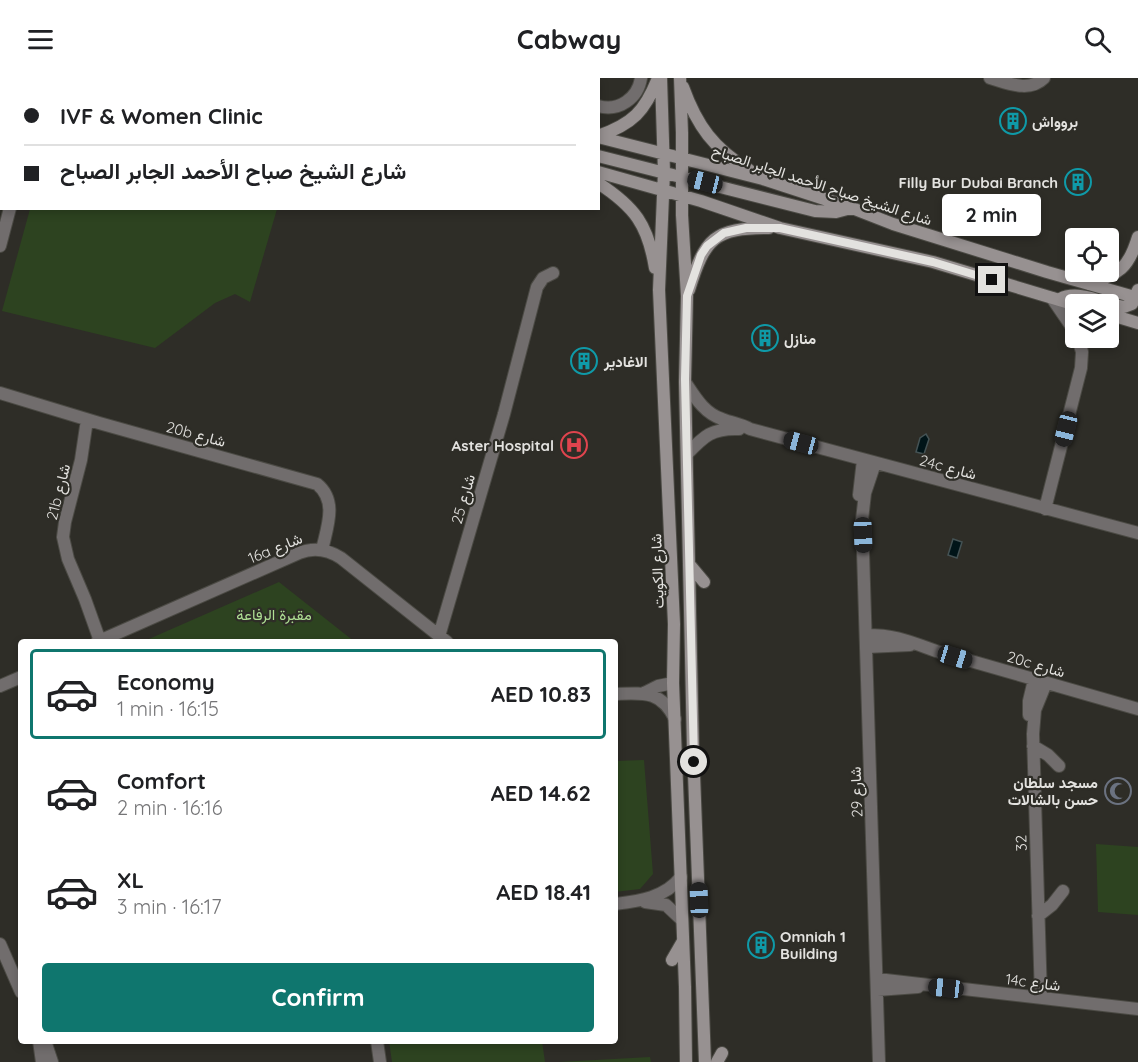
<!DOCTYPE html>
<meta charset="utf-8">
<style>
body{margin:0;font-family:Quicksand,Vazirmatn,sans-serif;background:#f2f2f2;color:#202124;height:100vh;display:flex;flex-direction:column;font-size:22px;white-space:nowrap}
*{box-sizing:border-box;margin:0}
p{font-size:20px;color:#757577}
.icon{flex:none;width:33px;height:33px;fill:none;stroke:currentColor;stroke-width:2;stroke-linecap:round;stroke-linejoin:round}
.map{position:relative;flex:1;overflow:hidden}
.sheet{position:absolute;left:18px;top:561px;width:600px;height:405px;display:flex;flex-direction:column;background:#fff;border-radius:6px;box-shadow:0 3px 9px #0003}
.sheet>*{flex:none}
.banner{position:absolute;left:0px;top:0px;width:600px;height:132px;box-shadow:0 3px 9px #0003;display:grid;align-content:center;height:132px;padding:0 24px;background:#fff}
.fabs{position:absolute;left:1065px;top:150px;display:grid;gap:12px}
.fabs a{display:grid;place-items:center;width:54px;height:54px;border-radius:6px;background:#fff;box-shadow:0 3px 9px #0003;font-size:30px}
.end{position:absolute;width:27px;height:27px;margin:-14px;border:8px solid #e3e2df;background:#111;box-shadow:0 0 0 3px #111}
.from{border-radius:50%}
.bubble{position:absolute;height:42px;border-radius:6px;background:#fff;box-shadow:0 3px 9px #0003;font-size:20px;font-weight:800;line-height:42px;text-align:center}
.car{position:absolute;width:18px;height:36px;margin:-18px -9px;border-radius:8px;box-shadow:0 0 4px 2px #0007;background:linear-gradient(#222 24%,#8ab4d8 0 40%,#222 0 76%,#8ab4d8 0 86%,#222 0)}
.banner b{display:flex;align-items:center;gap:21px;height:57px;font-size:22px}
.banner b+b{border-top:2px solid #e0e0e0}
.banner i{width:15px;height:15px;background:#202124}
ul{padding:10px 0 0;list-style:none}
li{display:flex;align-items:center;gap:18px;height:90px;margin:0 12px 9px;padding:0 12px;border:3px solid transparent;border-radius:6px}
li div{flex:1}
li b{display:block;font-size:22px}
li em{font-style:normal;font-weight:800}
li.selected{border-color:#0f766e}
li>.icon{width:54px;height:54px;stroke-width:1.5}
.action{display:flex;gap:12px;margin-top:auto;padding:12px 24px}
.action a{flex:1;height:69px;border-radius:6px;background:#0f766e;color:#fff;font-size:24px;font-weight:800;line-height:69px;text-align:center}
header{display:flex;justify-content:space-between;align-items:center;height:78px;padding:0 24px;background:#fff;font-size:27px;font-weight:800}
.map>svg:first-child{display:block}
.green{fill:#2d4320}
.water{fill:#001418;stroke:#445254;stroke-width:1.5}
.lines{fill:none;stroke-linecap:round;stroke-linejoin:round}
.street-casing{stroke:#4b4a44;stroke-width:14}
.secondary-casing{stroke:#4b4a44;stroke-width:14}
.street{stroke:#716d6d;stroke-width:12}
.secondary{stroke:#979191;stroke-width:12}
.route{stroke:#e3e2df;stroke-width:8}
.labels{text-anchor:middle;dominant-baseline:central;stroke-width:4.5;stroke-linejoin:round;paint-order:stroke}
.poi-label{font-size:15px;font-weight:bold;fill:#e3e2df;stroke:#2e2d27;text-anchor:start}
.street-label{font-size:15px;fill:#e3e2df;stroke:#2e2d27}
.park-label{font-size:15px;fill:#afdf94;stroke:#2e2d27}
</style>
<header><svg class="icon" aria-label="menu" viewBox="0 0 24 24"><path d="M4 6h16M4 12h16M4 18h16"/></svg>Cabway<svg class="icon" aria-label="search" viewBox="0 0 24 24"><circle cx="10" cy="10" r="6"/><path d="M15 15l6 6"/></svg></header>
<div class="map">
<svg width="1138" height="984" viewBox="0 0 1138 984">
<rect width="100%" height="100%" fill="#2e2d27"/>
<path class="green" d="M30,131V130L277,131L250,224L235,216L215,225L155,270L2,233Z
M279,504L355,564H142Z
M644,682L653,796L640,811L615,814V683Z
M1096,766L1138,769V837L1098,834Z
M389,963H542L545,984H392Z
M650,979L651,984H559Z"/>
<path class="water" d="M926,356L929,361L924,376L916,374L920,360Z
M953,461L962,464L957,480L948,477Z"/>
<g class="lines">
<defs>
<path id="street" d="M496,0L501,2
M990,0C1008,5 1029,15 1044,0
M45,2V0
M598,28C619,34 638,20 641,0
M0,100H2
M0,168L10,130
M1052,220L1076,255
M685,304C695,319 704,335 722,341C732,345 741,346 750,351L1138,455
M0,315L99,345L317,406C338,423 327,449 322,472
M87,342L81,382L65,444L63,459L68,481L85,521L100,563
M687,376C704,358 712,350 739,351
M875,385L865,415L862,442L879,984
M859,417L863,382
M1045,431L1081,290L1082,274L1078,260
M866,557C896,557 908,563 936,573L1138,631
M439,558L504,336L537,209L543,200L553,195
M97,564L299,475C314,469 327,471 341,480L447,564
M866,569L910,567
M0,608L21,599
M644,615L658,608L673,605
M615,616C643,615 661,612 675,641
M1029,637V623L1034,602
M1033,668L1048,677L1059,688
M645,824L666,827L682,842
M615,826C639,823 665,820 681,799
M1038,838L1052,827L1063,813
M0,866L21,914
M877,901L1138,931
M877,912L918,909
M1041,920L1033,656L1035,632L1046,605
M39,963L42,984
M45,963L52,984
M377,963L380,984"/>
<path id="secondary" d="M269,0L275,2
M369,0L375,2
M661,0L664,94L659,212L674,546L673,605L685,909L686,984
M680,0L682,55V137L687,218L685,304L693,670L705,984
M683,9C697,48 714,71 749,92
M598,58C633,46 645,33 658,0
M598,59L763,101L852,130L893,146L1047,194L1138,220
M598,78L815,133L836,134L851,130
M598,94L701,123L780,150L933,184L1076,227
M598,105C635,129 648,147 655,190
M1089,206C1119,195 1128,192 1138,159
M689,212C705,160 714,150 769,150
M1060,221C1078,211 1105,226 1124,229L1132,226L1138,212
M1108,236L1138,245
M689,486L704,504
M672,882L683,863
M717,984L722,975"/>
</defs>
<use href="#street" class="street-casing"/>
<use href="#secondary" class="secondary-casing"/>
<use href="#street" class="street"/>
<use href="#secondary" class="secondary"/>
</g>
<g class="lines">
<path class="route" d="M694,684L685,301L687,218L701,177L707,168L724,155L746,150H780L933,184L992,202"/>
</g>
<defs>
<symbol id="building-ring" viewBox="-11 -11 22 22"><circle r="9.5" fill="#2e2d27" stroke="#0f9aa8" stroke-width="1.5"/><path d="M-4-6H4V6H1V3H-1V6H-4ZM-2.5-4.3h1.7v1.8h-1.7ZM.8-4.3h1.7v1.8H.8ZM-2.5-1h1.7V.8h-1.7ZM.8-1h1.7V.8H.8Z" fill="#0f9aa8"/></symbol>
<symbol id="hospital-ring" viewBox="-11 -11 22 22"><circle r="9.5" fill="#2e2d27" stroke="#e0444e" stroke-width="1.5"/><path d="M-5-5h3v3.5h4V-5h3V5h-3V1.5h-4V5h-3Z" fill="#e0444e"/></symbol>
<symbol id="mosque-ring" viewBox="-11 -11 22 22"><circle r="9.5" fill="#2e2d27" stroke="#6b7280" stroke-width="1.5"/><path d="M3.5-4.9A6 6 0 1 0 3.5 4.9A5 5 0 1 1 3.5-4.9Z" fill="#6b7280"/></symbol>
</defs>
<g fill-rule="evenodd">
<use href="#building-ring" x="998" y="28" width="30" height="30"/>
<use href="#building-ring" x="1063" y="89" width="30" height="30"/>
<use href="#building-ring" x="750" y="245" width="30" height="30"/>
<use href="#building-ring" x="569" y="268" width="30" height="30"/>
<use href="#hospital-ring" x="559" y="352" width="30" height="30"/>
<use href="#mosque-ring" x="1103" y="698" width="30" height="30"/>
<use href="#building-ring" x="746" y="852" width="30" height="30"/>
</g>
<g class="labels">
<g class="poi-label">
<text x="1032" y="43">بروواش</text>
<text x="1058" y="104" text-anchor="end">Filly Bur Dubai Branch</text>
<text x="784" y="260">منازل</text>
<text x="604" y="283">الاغادیر</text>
<text x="554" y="367" text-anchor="end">Aster Hospital</text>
<text x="1098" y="704" text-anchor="end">مسجد سلطان<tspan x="1098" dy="17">حسن بالشالات</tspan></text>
<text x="780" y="858">Omniah 1<tspan x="780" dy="17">Building</tspan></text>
</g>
<g class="street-label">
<text transform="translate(822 107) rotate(18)">شارع الشيخ صباح الأحمد الجابر الصباح</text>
<text transform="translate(196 356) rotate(15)">20b شارع</text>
<text transform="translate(948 389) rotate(15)">24c شارع</text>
<text transform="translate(58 414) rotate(-76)">21b شارع</text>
<text transform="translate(463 421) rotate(-74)">شارع 25</text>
<text transform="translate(275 470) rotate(-22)">16a شارع</text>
<text transform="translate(657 493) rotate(-92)">شارع الكويت</text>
<text transform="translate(1036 586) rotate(16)">20c شارع</text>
<text transform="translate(856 714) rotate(-92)">شارع 29</text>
<text transform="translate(1021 765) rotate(-92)">32</text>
<text transform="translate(1033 904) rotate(7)">14c شارع</text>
</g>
<g class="park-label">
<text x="274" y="536">مقبرة الرفاعة</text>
</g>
</g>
</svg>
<div class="fabs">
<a><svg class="icon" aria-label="locate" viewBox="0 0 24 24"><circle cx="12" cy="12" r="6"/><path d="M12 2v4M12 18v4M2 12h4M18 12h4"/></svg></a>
<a><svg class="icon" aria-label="layers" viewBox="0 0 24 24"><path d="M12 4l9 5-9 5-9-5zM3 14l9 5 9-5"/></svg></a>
</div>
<i class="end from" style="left:694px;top:684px"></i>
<i class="end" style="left:992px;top:202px"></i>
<div class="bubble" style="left:942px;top:116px;width:99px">2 min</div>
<i class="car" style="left:705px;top:104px;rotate:284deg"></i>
<i class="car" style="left:1066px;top:351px;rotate:194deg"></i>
<i class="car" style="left:801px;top:365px;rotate:285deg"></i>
<i class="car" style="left:863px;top:457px;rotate:178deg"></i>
<i class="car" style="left:955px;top:579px;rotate:107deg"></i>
<i class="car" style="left:699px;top:822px;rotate:358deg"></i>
<i class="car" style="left:946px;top:910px;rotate:276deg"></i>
<div class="banner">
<b><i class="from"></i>IVF &amp; Women Clinic</b>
<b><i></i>شارع الشيخ صباح الأحمد الجابر الصباح</b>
</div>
<section class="sheet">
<ul>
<li class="selected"><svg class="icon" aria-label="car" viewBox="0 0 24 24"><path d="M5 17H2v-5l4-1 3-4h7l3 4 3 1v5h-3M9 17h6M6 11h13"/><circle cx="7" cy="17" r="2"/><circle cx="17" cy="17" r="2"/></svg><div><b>Economy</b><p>1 min · 16:15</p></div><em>AED 10.83</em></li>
<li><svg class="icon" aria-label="car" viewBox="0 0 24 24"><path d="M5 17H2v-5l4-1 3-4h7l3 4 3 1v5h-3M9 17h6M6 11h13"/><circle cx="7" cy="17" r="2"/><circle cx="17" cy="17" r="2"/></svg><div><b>Comfort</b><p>2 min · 16:16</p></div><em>AED 14.62</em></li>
<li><svg class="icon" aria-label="car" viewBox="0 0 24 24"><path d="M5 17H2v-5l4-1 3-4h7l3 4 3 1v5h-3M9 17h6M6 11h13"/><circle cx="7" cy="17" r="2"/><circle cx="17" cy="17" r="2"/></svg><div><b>XL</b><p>3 min · 16:17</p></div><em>AED 18.41</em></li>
</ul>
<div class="action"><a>Confirm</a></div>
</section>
</div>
